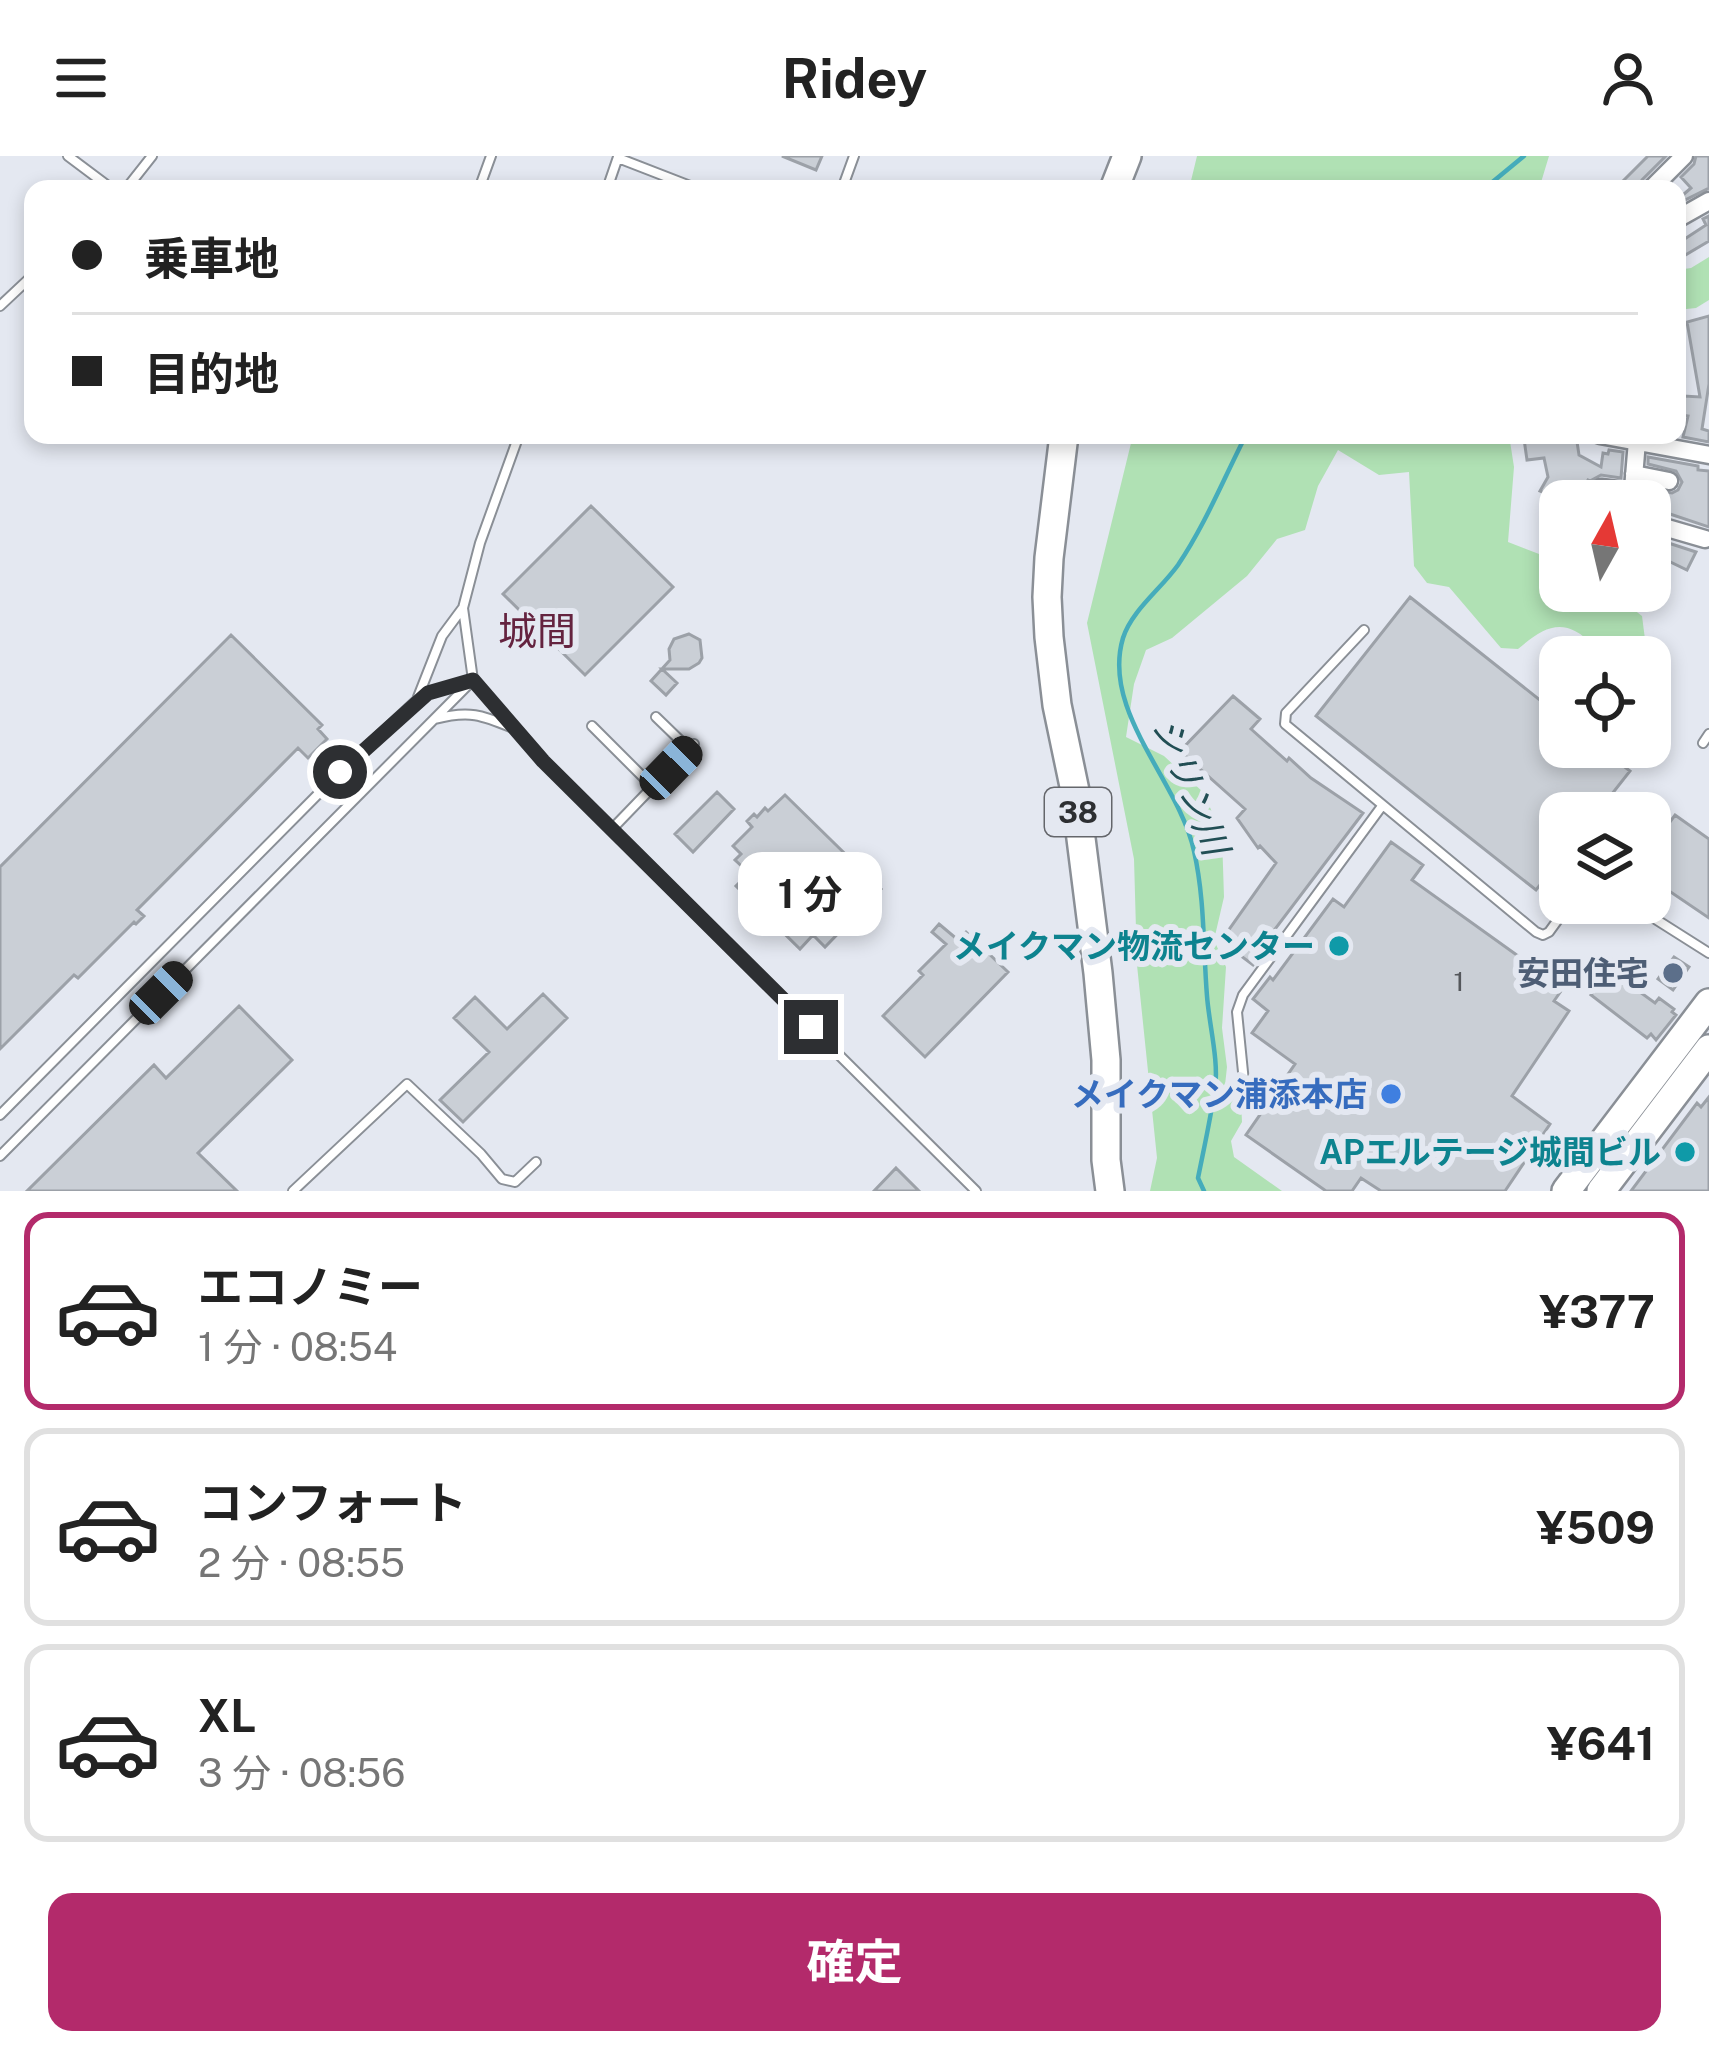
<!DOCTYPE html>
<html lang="ja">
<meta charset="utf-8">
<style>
body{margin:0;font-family:"Public Sans","Noto Sans JP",sans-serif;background:#f6f6f6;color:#222;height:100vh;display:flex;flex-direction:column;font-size:45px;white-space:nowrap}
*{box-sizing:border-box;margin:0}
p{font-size:39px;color:#767676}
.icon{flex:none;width:66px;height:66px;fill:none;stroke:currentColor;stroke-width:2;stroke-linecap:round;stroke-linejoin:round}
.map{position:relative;height:1035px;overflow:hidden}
.panel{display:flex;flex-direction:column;background:#fff;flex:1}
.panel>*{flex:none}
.guide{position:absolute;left:24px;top:24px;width:1662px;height:264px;border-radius:24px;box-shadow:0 6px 18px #0003;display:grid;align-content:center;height:264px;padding:0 48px;background:#fff}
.needle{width:78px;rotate:8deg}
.tools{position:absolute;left:1539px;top:324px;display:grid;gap:24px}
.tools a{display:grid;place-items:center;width:132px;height:132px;border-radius:24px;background:#fff;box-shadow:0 6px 18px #0003;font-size:60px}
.end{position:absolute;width:54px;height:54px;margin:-27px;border:15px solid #2d2f32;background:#fff;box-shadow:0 0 0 6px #fff}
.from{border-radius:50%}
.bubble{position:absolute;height:84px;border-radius:24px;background:#fff;box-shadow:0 6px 18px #0003;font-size:39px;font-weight:700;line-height:84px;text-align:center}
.car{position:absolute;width:36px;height:72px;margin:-36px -18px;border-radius:15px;box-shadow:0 0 9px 3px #0007;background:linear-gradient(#222 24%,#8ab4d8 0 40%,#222 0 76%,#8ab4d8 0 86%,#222 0)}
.guide b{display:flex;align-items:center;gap:42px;height:114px;font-size:45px}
.guide b+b{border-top:3px solid #e0e0e0}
.guide i{width:30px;height:30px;background:#222}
ul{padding:21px 0 0;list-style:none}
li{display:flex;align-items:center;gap:36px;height:198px;margin:0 24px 18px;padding:0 24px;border:6px solid #e0e0e0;border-radius:24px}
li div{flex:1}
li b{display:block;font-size:45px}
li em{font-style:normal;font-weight:700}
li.selected{border-color:#b32a6b}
li>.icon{width:108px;height:108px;stroke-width:1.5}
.primary-button{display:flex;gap:24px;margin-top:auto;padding:24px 48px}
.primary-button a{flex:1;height:138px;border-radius:24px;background:#b32a6b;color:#fff;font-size:48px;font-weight:700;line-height:138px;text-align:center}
header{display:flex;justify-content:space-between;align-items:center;height:156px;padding:0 48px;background:#fff;font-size:54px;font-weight:700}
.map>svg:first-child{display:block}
.green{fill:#b0e1b4}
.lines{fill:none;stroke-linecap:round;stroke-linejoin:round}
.stream{stroke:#45acbb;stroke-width:4.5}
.building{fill:#cacfd6;stroke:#9ca1a8;stroke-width:3}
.service-casing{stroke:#8a8f96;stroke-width:12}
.minor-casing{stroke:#8a8f96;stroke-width:21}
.primary-casing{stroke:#8a8f96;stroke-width:32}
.trunk-casing{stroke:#8a8f96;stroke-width:32}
.service{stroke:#fff;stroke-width:8}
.minor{stroke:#fff;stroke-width:16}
.primary{stroke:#fff;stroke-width:27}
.trunk{stroke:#fff;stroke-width:27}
.route{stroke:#2d2f32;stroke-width:15}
.culture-dot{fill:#0f9aa8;stroke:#e4e8f1;stroke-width:4.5}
.service-dot{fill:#5c6f8a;stroke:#e4e8f1;stroke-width:4.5}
.shop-dot{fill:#3f7fe0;stroke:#e4e8f1;stroke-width:4.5}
.labels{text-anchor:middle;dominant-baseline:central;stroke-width:12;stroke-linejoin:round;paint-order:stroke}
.number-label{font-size:27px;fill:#54575b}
.shield{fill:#e4e8f1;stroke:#64666b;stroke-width:3}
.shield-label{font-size:30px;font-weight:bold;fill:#2d2f32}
.culture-label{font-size:33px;font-weight:bold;fill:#0d838f;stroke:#e4e8f1;text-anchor:end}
.service-label{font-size:33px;font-weight:bold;fill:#4e5e75;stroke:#e4e8f1;text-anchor:end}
.shop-label{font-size:33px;font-weight:bold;fill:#366cbe;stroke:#e4e8f1;text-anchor:end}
.water-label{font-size:36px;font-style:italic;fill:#214e54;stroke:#e4e8f1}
.quarter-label{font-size:39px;fill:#64233f;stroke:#e4e8f1}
</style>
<header><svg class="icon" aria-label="menu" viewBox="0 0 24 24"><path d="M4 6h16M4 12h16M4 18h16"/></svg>Ridey<svg class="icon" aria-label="person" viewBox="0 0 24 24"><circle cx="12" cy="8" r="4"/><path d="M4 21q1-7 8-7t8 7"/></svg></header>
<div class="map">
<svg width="1709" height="1035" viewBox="0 0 1709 1035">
<rect width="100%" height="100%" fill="#e4e8f1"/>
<path class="green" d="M1197,0H1549L1539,33H1189Z
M1709,101V144L1696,152L1677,154V114L1691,112Z
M1133,279H1509L1514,311L1508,386L1560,406V435C1603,435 1608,432 1642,460L1646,491L1658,513L1650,542V501H1595L1594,490C1565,460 1546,469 1518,493L1501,492L1449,431L1427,427L1414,410L1409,316L1379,319L1338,294L1318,330L1305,374L1277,383L1247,420L1172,482L1146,494L1134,528L1126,581L1164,600L1204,637L1222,680L1224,741L1214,784L1226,811L1222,872L1227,911L1225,929L1241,945L1242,966L1231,985L1234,1001L1282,1035H1150L1157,1002L1137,809L1134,703L1087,467Z"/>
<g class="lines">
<path class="stream" d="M1484,33L1524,0
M1204,1035L1198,1022C1204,992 1211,961 1215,932C1219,905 1209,868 1207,840C1203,791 1205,744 1194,695C1179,625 1101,556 1123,482C1132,454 1161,433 1178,409C1205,369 1224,322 1246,279"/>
</g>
<path class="building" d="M782,0H822L816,14Z
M1648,0H1666L1642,24L1637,33H1615Z
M1696,0H1709V32L1677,48V44L1691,32L1681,21L1694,8Z
M1709,60V85L1677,104V88L1706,69L1703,63Z
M1709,160V228L1702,273L1709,275V286L1683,281L1688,260L1681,259L1684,240L1700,241L1687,166Z
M1547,279L1550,282L1576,279L1579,299L1601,311L1603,297L1608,298L1609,294L1623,296L1621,322L1601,319L1590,325L1588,324L1576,345H1560V351L1544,341L1545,337L1540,335L1548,321L1544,302L1527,304L1524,283Z
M1648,301L1698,310V314L1709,315V371L1664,356L1665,354L1650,352V345H1645L1646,333L1672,337L1678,334L1682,326L1676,315L1648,308Z
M591,350L673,431L585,519L503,438Z
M1650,381L1696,396L1687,414L1650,396Z
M1410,441L1560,560V591H1599L1630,615L1597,657H1560V704L1536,734L1316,560Z
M689,478L700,484L702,502L699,507L689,513H662L677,527L666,539L651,525L670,504L669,493L674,483Z
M231,479L322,569L318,573L327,583L308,602L298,592L137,754L144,760L136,768L134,766L78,822L74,819L0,893V711Z
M1233,540L1260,563L1251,573L1287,605L1289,602L1311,622L1363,657L1272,777L1275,780L1253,809L1221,785L1276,707L1260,690L1258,692L1237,662L1245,653L1180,595Z
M717,636L734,653L693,696L675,678Z
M785,639L881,733L825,791L813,779L800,793L736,730L749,717L735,704L741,698L733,690L752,671L747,665L754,658L757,661L765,652L768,655Z
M1675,659L1709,683V762L1650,722V693Z
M1391,686L1423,709L1412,724L1563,832L1554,845L1569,855L1512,940L1550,968L1505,1035H1381L1361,1022L1352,1035H1326L1246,979L1295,908L1252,877L1268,855L1253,843L1270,821L1273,824L1333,743L1344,751Z
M939,768L958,784L966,776L1008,816L925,901L883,860L923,819L919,815L946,788L932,776Z
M1674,801L1689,811L1673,834L1658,823Z
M1604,810L1655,847L1659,842L1674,853L1672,856L1676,859L1656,884L1651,878L1647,882L1591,839L1600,827L1594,824Z
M543,838L567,862L463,966L440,944L489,896L454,862L475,841L507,873Z
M239,850L292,904L198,997L237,1035H27L154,909L166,922Z
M1709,941V1035H1631L1697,947L1701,951Z
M896,1012L919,1035H874Z"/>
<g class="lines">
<defs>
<path id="service" d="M68,0L112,33
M618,2L698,33
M126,33L152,0
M479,33L491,0
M607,33L618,1
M842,33L854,0
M0,150L33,119
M519,279L480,387L463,452L473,524L543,605L976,1035
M1364,474L1286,557L1285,568L1536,776L1543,779L1549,776L1570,747
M418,541L442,480L462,453
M656,561L689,593
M435,563C469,554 482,559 513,572
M592,570L653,631
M1703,587L1709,578
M612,673L694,588
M1630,747L1709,797
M1246,946L1237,856L1243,839L1382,650
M0,959L340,616L416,545L428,537L471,525
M0,1000L473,524
M293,1035L407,928L481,998L502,1023L515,1026L536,1006"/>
<path id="minor" d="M1651,33L1684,0
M1677,63L1709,45
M1600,279L1709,299
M1634,318L1669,325
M1601,332L1633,336
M1632,345L1637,285
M1650,367L1705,383"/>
<path id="primary" d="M1114,33L1127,0
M1064,279L1049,402L1047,441L1049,481L1057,549L1075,635L1098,817L1106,904V1004L1110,1035"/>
<path id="trunk" d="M1566,1035L1709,847
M1601,1035L1709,893"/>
</defs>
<use href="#service" class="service-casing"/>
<use href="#minor" class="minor-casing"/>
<use href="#primary" class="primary-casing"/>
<use href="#trunk" class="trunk-casing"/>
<use href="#service" class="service"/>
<use href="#minor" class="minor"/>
<use href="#primary" class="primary"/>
<use href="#trunk" class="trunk"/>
</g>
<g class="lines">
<path class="route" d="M340,616L428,537L473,524L543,605L811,871"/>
</g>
<g class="culture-dot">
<circle cx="1339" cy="790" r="12"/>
<circle cx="1685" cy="996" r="12"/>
</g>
<circle class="service-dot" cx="1673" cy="817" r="12"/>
<circle class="shop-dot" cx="1391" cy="938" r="12"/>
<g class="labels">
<g class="number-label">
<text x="1459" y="825">1</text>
</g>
<rect class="shield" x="1045" y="632" width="66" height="48" rx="9"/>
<g class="shield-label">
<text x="1078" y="656">38</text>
</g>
<g class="culture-label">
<text x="1315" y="790">メイクマン物流センター</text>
<text x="1661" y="996">APエルテージ城間ビル</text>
</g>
<g class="service-label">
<text x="1649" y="817">安田住宅</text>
</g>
<g class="shop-label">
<text x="1367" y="938">メイクマン浦添本店</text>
</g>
<g class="water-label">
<text transform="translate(1191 630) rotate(68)">シリン川</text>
</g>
<g class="quarter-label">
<text x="537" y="475">城間</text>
</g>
</g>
</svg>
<div class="tools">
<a><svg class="needle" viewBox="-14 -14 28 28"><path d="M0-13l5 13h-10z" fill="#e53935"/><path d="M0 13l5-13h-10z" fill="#767676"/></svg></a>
<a><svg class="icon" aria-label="locate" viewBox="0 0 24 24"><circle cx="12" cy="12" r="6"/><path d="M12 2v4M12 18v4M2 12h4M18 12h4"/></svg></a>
<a><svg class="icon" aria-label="layers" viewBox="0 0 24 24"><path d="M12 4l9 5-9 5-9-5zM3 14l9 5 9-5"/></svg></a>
</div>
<i class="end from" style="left:340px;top:616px"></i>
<i class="end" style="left:811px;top:871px"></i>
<div class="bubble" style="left:738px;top:696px;width:144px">1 分</div>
<i class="car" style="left:671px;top:612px;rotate:44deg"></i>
<i class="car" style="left:161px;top:837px;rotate:45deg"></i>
<div class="guide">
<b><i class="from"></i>乗車地</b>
<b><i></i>目的地</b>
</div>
</div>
<section class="panel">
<ul>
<li class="selected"><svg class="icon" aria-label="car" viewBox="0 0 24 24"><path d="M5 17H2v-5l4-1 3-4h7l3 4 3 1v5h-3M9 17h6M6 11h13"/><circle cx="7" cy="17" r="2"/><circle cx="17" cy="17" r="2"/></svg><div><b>エコノミー</b><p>1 分 · 08:54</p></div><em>¥377</em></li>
<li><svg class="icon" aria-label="car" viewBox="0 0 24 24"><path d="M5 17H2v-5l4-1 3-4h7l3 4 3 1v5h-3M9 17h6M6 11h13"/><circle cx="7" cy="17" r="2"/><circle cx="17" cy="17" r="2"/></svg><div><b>コンフォート</b><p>2 分 · 08:55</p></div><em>¥509</em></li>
<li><svg class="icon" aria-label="car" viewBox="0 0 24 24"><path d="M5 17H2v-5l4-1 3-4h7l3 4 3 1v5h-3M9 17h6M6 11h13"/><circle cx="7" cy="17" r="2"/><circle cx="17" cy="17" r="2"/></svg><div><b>XL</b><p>3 分 · 08:56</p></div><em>¥641</em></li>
</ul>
<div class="primary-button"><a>確定</a></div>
</section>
